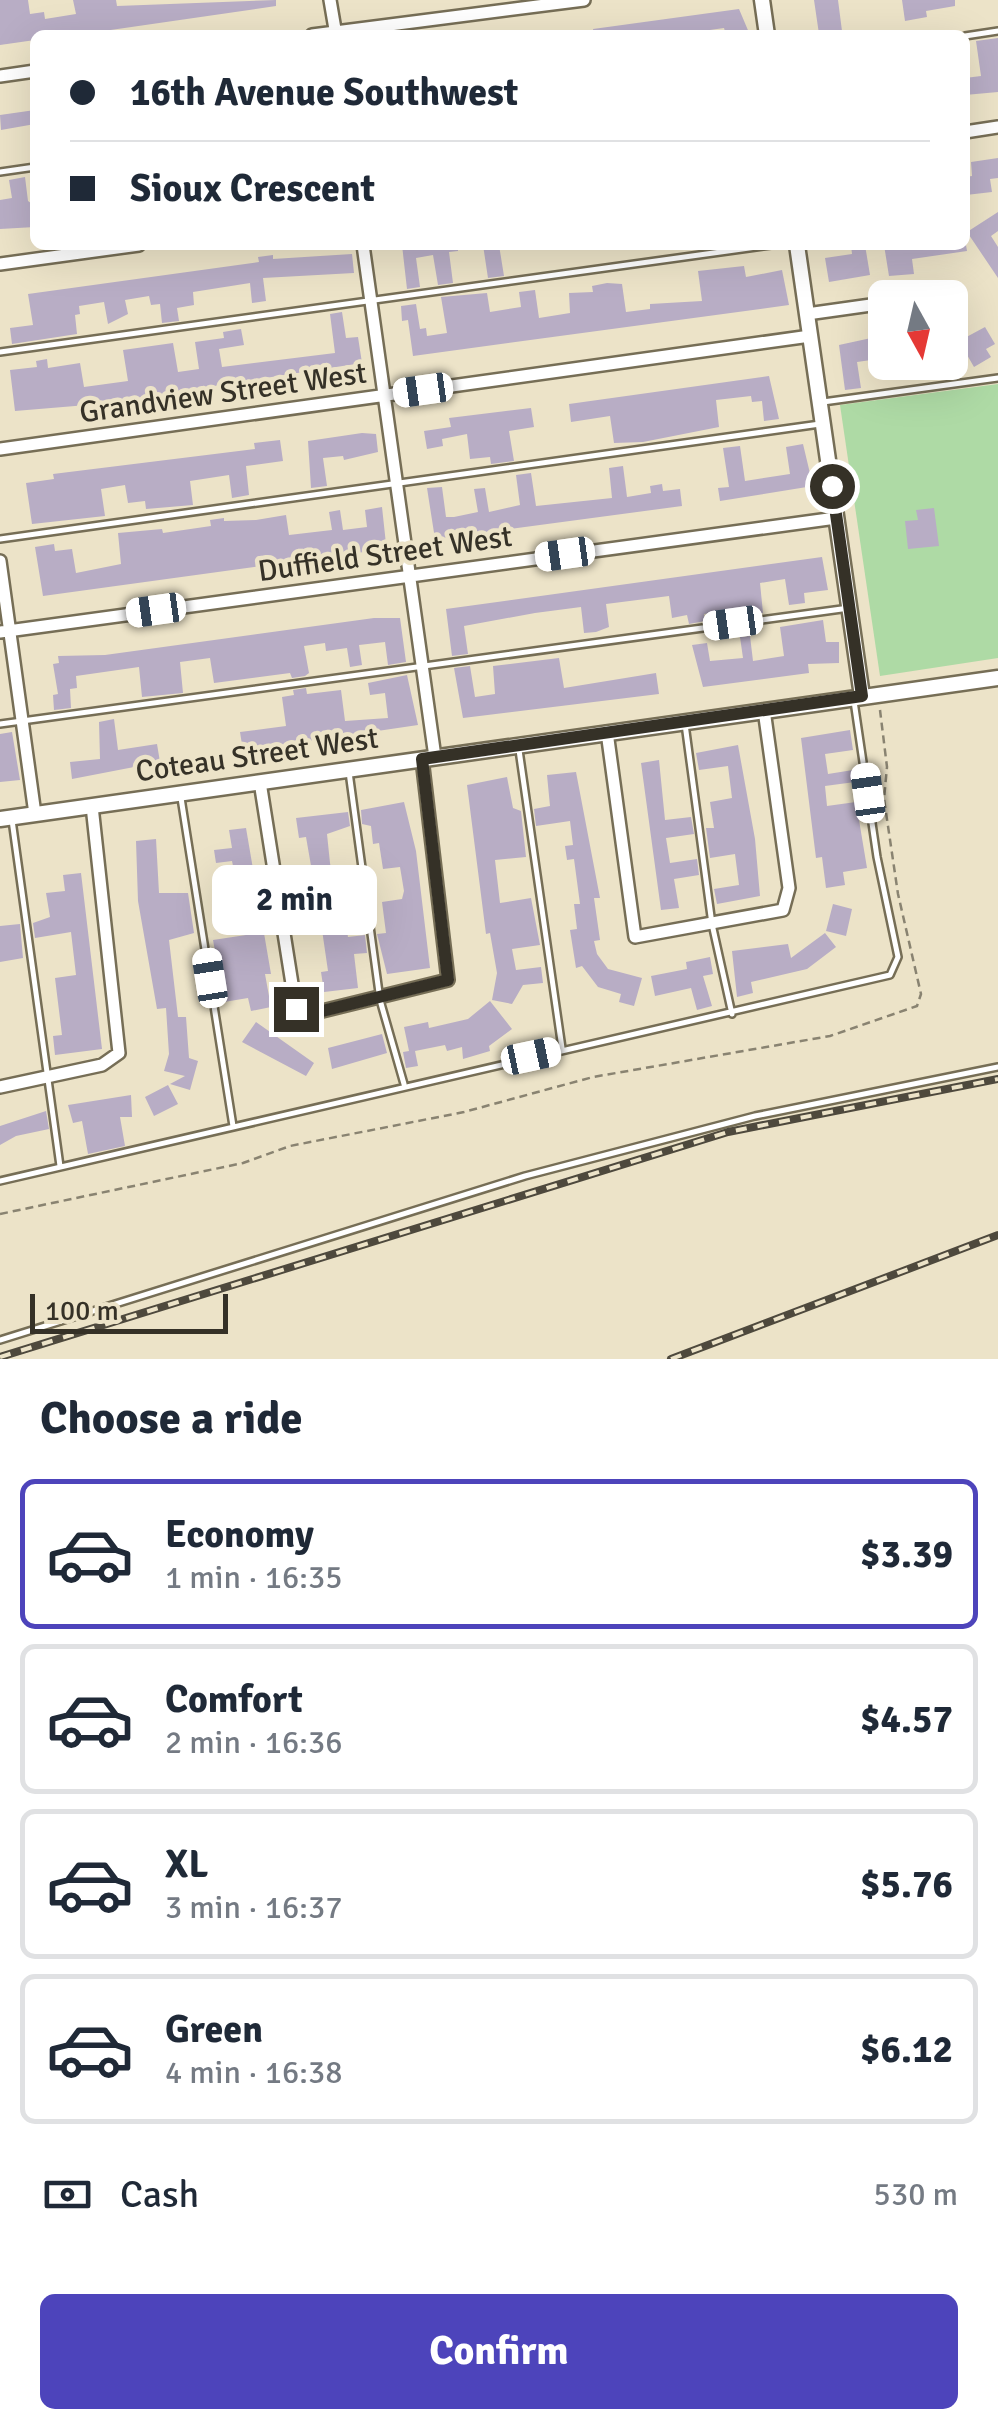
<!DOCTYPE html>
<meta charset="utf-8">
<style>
body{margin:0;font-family:Signika,sans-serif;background:#f2f2f3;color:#1f2937;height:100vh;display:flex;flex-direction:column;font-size:38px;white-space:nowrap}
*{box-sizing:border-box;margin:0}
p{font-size:32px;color:#747a83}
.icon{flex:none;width:55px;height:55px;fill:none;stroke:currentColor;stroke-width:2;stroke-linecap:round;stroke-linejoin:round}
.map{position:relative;height:1359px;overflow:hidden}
.panel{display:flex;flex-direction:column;background:#fff;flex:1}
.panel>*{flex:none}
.hud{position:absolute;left:30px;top:30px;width:940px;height:220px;border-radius:15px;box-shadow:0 10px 40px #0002;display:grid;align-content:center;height:220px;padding:0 40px;background:#fff}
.needle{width:65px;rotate:172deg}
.controls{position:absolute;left:868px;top:280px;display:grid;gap:20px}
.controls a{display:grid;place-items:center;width:100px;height:100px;border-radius:15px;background:#fff;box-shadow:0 10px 40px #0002;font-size:50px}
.scale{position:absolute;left:30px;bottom:25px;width:198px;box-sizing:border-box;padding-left:10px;border:5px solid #353127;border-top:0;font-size:28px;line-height:35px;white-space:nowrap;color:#353127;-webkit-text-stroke:8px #ece3c8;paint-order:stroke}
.end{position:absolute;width:45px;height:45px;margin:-22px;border:12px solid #353127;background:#fff;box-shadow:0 0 0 5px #fff}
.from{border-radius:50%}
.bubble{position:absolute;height:70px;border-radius:15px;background:#fff;box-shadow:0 10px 40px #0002;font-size:32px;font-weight:700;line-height:70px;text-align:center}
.car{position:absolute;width:30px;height:60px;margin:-30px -15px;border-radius:12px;box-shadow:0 0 8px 2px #0007;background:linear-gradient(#fff 24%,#345 0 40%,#fff 0 76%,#345 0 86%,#fff 0)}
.hud b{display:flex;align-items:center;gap:35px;height:95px;font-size:38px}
.hud b+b{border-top:2px solid #e0e1e3}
.hud i{width:25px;height:25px;background:#1f2937}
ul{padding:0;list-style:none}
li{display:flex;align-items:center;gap:30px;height:150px;margin:0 20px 15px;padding:0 20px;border:5px solid #e0e1e3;border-radius:15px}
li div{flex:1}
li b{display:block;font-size:38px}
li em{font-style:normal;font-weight:700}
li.active{border-color:#4d44bb}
li>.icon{width:90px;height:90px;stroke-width:1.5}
h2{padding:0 40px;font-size:45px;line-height:120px}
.pay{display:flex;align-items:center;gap:25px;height:110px;padding:0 40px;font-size:38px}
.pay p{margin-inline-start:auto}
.primary-button{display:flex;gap:20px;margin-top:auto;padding:20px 40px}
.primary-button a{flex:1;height:115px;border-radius:15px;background:#4d44bb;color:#fff;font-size:40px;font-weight:700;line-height:115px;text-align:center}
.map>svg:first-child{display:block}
.green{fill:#aedaa5}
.building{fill:#b8adc5}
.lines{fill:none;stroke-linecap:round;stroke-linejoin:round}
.service-casing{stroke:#766e56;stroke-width:10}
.minor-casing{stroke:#766e56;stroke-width:16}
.tertiary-casing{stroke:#766e56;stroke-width:19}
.path{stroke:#898371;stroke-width:2.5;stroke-dasharray:8 5;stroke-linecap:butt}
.service{stroke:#fff;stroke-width:5}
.minor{stroke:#fff;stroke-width:11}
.tertiary{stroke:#fff;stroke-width:14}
.rail-casing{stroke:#4e493d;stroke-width:8}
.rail{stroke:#ece3c8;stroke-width:4;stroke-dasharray:11;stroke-linecap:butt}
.route{stroke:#353127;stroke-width:12}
.labels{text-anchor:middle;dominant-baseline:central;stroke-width:9;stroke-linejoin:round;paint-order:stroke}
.street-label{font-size:30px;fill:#353127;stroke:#ece3c8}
</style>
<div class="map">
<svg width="998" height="1359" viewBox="0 0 998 1359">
<rect width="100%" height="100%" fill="#ece3c8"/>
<path class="green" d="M998,384V658L880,676L840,405Z"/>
<path class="building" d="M0,0H28L30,14L44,12L45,19L76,14L73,0H116L117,6L276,0V6L83,34L35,35V40L0,45Z
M814,0H838L842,31L819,34Z
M902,0H955V6L926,11L927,17L905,21Z
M739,9L750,35H726L724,28L703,31V35H594L593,29Z
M998,38V92L965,95V78L981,76L976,41Z
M35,110V124L1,130L0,115Z
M998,158V178L990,179L992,192L966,195L965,177L972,176L971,162Z
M25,177L28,201L35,206V227L0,229V200L12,198L9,180Z
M998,212V231L991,236L998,247V278L967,232Z
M402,245H458V251L449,252L453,283L438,285L433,255L416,258L420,287L407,289Z
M483,245H499L504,276L488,278Z
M851,245H865L870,275L829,282L825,258L852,254Z
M884,245H966L967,251L912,259L914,274L889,276Z
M352,254L354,273L263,278L266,301L252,303L250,283L193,292L194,305L177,308L179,321L162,323L160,304L151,305L149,296L125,300L128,314L108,324L104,302L79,306L80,314L75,315L77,334L12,344L10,328L33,325L28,294L259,262L258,257L273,255V259Z
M744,266L746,277L782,270L789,305L413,356L408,320L402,321L401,306L416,304L420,329L426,328L427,336L447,333L441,297L487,293L490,312L521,307L519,292L535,290L539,318L570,313L569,293L593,292L592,286L607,283L622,284L626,312L650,309V304L702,301L698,271Z
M342,312L346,338L358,337L362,363L99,404L15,411L10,370L37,367L36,361L47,359L48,368L80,363L84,387L128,381L123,350L173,343L178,372L199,369L195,342L224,338L223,332L241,329L244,345L219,349L222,367L335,353L330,314Z
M985,327L995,344L986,349L991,357L974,367L959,341Z
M885,335V358L857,362L861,388L845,390L839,345Z
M769,376L779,419L764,421L762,401L752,402L751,396L716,400L719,427L643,442L614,443L610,416L571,422L569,404Z
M531,408L534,427L509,431L514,461L491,464L490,457L470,459L467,434L442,439L443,446L427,449L424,431L451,427L449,418Z
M362,433L376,434L378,452L344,460L343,456L323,458L327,486L311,488L308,441Z
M280,440L283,461L246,466L249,495L232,498L229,475L190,481L193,505L146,509L145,501L128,503L125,485L101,489L105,516L32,524L26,483L54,479L53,474L255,449L254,443Z
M803,444L813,486L720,501L718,488L729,487L723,448L740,446L745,481L790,474L786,447Z
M623,466L627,497L651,493L650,486L662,484L663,491L680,489L682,506L435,539L427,488L442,487L446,517H454L478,512L474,489L485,488L489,512L520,505L516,475L531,473L536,506L612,498L609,468Z
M382,507L386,544L363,547L364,552L43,596L35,547L54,544L55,551L72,549L76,573L121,564L118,533L162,529L163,533L211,526L210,520L224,518V521L256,520L286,515L289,535L332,530L329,512L340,510L343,530L367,527L365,510Z
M934,508L939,546L908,549L905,521L918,520L916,510Z
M822,557L828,590L804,593L805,603L789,605L785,579L760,583L763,613L748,614V609L704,614L705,621L689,624L687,615L672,618L669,596L606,604L609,627L596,632L584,633L581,607L535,613L464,626L468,654L452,656L446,609Z
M374,618H400L406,662L388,665L385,642L359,645L362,665L350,667L347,648L326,651L325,643L304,646L309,673L305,676L292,678L290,673L214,683L210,658L180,662L183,693L142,697L139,667L76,676L77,688L70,689L71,708L54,710L53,695L58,694L53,664L59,663L58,656L105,655Z
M823,620L826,642H839V663L808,664L809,673L703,687L692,645L707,643L710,661L743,658L740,637L750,636L753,661L784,656L780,627Z
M559,658L564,688L656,673L659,694L463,718L454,668L470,666L475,697L495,694L493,666Z
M407,675L418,725L243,751L240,732L286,726L282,697L294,695L293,690L306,688L307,694L341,690L345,721L388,718L385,693L370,695L368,683Z
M114,719L118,750L157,744L160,762L72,779L70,762L100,759L99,722Z
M850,730L853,750L825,754L828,774L853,770L855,782L825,786L827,806L856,802L867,868L843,872L845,885L826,888L822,857L816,858L801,738Z
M12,732L20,780L0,782V734Z
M738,745L755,839L760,896L717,904L714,889L739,885L735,854L710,858L706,828H714L710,802L732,798L728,766L699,770L696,753Z
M659,760L665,820L691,817L694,834L666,838L670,863L697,859L699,875L674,879L679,908L661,910L641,763Z
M576,772L600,898H594L600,940L594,941L597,954L608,969L642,978L634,1006L619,1002L621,994L598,987L582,966L576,968L570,930L577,929L574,904H580L574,859L567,860L565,846L573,845L570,821L536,826L534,809L550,806L547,775Z
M507,777L513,808L521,811L526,857L495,860L500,903L531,898L540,945L512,949L516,970L541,967L543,983L523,985L512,1004L492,1000L497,973L490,933L486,934L467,785Z
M404,802L416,851L430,968L387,974L377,934L386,933L382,902L402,899L404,891L400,867L383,869L379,843L373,844L371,826L362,824L361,810Z
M348,812L350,826L327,834L330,863L341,926L346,925L348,937L365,935L367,953L354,954L358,988L324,992L321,972L328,971L321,923L306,837L299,838L296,818Z
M246,828L271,974H265L271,1007L251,1011L248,998L224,1002L213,940L246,935L240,880L236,881L232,861L216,863L214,850L232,848L229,830Z
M156,839L159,893H188L194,933L169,940L178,1017H186L189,1058L198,1061L190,1090L170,1084L185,1076L164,1071L169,1054L166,1008L157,1009L138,901L136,841Z
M81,873L102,1049L55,1055L53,1036L62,1035L55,978L76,975L71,932L35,938L33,923L50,917L46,893L65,891L63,875Z
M833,904L852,909L846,936L826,931Z
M20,924L23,958L0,962V926Z
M825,933L836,947L807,969L751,982L753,993L737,997L732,951L788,944L791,958Z
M710,957L713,974L703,976L712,1006L697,1010L691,988L655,996L651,976L687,969L686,962Z
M490,1001L512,1029L489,1046L490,1051L463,1059L462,1047L447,1051L445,1045L415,1051L418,1066L406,1068L403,1052L409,1051L404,1027L428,1022L429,1028L468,1019Z
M256,1022L314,1063L306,1076L242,1042Z
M382,1034L387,1053L332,1069L328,1048Z
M168,1085L178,1104L154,1116L145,1097Z
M131,1095L132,1117H120L125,1146L88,1154L82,1121L73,1123L68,1105Z
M46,1111L49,1129L16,1136L0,1145V1126Z"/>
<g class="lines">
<defs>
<path id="service" d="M965,36L998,31
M0,172L35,167
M0,352L771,245
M823,402L998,378
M0,539L820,424
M0,724L849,608
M685,724L712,924L732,1014
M519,750L562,1048
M349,772L380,1000L404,1084
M181,798L233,1126
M12,820L60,1166
M0,1181L890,975L898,957L877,857L854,701
M0,1340L525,1176L755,1116L998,1067"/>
<path id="minor" d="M330,0L336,35
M312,35L584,0
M0,76L35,71
M965,132L998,127
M363,245L435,757
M0,264L139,245
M921,298L948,293
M807,314L885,303
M0,449L810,336
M0,561L35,814
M0,632L836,518
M607,732L635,937L783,910L789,888L764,710
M260,782L296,1009L310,1014L448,980L422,759
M0,1087L102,1065L119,1053L92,806"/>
<path id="tertiary" d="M762,0L767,35
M797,245L862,696
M0,819L998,678"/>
</defs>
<use href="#service" class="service-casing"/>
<use href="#minor" class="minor-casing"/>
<use href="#tertiary" class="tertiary-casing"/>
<path class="path" d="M950,305L960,371
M0,1214L243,1163L290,1146L464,1112L593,1077L830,1036L917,1006L921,994L898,894L884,799L887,767L880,710"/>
<use href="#service" class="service"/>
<use href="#minor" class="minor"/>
<use href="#tertiary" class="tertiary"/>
<defs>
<path id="rail" d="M0,1357L728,1132L998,1079
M671,1359L998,1235"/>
</defs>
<use href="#rail" class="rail-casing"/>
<use href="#rail" class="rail"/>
</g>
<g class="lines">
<path class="route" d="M296,1009L310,1014L448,980L422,759L862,696L832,486"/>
</g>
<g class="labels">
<g class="street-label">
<text transform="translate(223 393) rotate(-8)">Grandview Street West</text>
<text transform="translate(385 554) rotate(-8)">Duffield Street West</text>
<text transform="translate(257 755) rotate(-8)">Coteau Street West</text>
</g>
</g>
</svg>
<div class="controls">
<a><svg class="needle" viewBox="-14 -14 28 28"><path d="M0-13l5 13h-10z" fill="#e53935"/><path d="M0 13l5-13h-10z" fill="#747a83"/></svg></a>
</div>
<div class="scale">100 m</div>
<i class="end from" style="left:832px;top:486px"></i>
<i class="end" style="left:296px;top:1009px"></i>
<div class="bubble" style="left:212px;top:865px;width:165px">2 min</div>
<i class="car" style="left:423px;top:390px;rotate:262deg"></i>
<i class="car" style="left:565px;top:554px;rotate:262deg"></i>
<i class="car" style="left:156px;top:610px;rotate:262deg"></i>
<i class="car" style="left:733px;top:623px;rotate:262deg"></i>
<i class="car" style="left:868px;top:793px;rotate:352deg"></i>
<i class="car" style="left:210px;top:978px;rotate:351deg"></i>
<i class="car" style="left:531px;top:1056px;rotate:78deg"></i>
<div class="hud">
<b><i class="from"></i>16th Avenue Southwest</b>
<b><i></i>Sioux Crescent</b>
</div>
</div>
<section class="panel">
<h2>Choose a ride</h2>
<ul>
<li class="active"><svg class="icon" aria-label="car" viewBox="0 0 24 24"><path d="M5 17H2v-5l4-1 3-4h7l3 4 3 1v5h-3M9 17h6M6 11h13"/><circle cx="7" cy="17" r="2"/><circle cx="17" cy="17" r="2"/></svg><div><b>Economy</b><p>1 min · 16:35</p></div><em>$3.39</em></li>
<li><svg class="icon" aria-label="car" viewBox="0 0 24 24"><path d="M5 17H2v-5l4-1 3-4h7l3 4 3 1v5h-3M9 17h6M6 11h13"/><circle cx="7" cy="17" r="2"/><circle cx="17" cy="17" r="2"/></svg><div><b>Comfort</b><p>2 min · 16:36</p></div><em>$4.57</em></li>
<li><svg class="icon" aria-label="car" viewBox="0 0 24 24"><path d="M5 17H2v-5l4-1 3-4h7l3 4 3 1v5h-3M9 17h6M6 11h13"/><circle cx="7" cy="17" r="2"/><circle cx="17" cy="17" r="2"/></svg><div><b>XL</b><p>3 min · 16:37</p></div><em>$5.76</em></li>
<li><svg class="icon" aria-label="car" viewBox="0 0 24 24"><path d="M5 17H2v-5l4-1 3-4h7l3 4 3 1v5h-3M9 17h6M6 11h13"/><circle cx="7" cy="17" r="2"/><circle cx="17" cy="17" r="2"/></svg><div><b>Green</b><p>4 min · 16:38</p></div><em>$6.12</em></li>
</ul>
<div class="pay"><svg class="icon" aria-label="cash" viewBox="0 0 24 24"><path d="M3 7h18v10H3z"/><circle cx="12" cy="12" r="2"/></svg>Cash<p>530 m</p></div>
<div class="primary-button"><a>Confirm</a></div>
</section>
